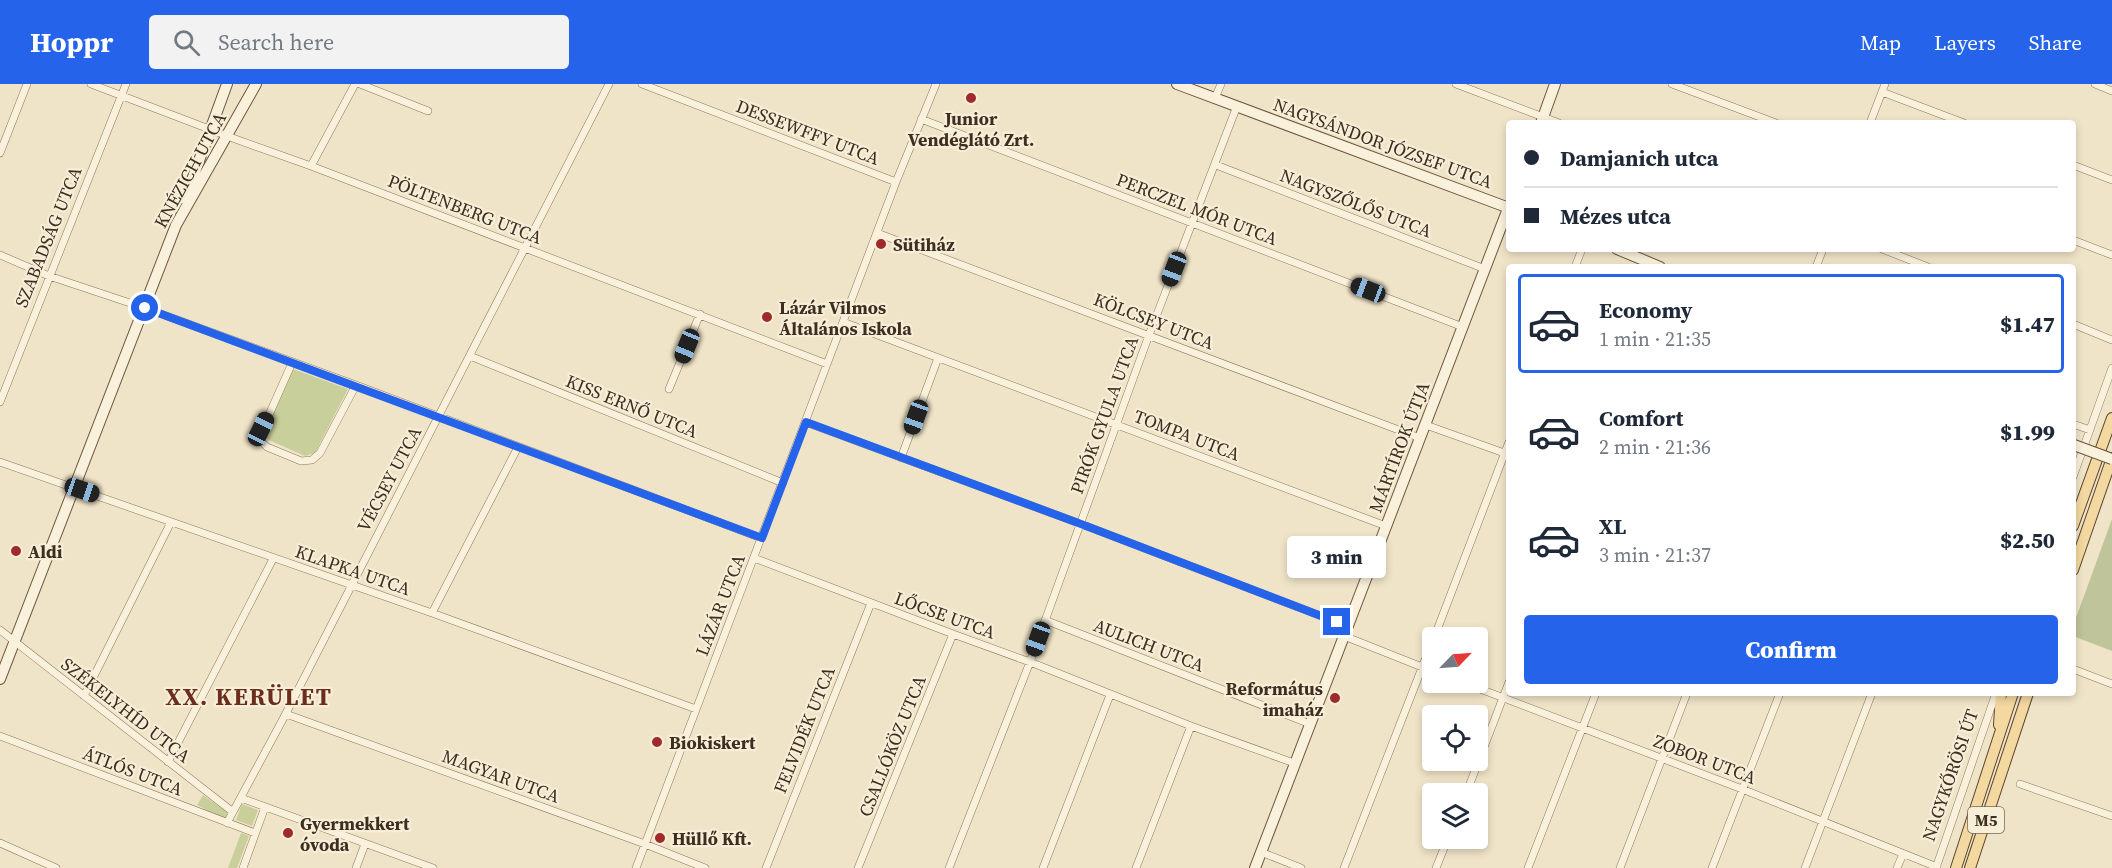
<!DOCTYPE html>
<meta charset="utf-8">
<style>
body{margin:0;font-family:"Source Serif 4",serif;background:#f2f2f3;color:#1f2937;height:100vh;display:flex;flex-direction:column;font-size:22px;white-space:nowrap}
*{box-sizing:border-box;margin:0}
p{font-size:20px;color:#747a83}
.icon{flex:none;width:33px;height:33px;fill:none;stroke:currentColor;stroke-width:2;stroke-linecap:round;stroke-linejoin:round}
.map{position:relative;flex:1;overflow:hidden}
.sheet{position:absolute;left:1506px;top:180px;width:570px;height:432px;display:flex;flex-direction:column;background:#fff;border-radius:6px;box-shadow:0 3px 9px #0003}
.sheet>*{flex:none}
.banner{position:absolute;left:1506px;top:36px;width:570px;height:132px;border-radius:6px;box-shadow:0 3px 9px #0003;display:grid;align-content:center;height:132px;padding:0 18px;background:#fff}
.needle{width:39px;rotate:65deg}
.tools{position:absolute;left:1422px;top:543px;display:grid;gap:12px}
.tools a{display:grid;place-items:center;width:66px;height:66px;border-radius:6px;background:#fff;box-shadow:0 3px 9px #0003;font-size:30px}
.end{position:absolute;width:27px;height:27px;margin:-14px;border:8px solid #2563eb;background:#fff;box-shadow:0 0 0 3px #fff}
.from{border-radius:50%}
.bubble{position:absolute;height:42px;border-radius:6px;background:#fff;box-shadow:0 3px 9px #0003;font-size:20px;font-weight:800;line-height:42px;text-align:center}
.car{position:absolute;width:18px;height:36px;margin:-18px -9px;border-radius:8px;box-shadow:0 0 4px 2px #0007;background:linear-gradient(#222 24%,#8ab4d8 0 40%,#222 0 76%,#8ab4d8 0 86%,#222 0)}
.banner b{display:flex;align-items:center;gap:21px;height:57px;font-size:22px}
.banner b+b{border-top:2px solid #e0e1e3}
.banner i{width:15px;height:15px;background:#1f2937}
ul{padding:10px 0 0;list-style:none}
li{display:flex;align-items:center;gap:18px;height:99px;margin:0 12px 9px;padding:0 6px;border:3px solid transparent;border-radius:6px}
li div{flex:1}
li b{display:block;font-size:22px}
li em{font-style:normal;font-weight:800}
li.current{border-color:#2563eb}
li>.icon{width:54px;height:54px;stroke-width:1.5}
.button{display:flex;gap:12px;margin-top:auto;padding:12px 18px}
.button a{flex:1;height:69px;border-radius:6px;background:#2563eb;color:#fff;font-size:24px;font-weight:800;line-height:69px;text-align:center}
header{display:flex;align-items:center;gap:36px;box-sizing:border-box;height:84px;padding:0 30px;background:#2563eb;color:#fff}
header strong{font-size:28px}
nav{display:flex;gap:33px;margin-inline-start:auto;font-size:21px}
.search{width:420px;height:54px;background:#f2f2f3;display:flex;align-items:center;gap:15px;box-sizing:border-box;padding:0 21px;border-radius:6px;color:#747a83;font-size:22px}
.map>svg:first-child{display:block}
.green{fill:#c9cf9b}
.cemetery{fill:#bfc49a}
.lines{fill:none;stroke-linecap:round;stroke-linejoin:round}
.street-casing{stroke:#8d765c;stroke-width:8}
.secondary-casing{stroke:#6f573f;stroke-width:12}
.primary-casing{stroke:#5b4430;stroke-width:12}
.street{stroke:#faf1dc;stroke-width:7}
.secondary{stroke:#faf1dc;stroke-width:10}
.primary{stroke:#f3d9a0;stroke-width:10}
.secondary-bridge-casing{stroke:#6f573f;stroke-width:12;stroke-linecap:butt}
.secondary-bridge{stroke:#faf1dc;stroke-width:10}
.route{stroke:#2563eb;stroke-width:8}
.poi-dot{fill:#9e2a2b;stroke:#f7eed8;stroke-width:2}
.labels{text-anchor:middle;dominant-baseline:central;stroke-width:4.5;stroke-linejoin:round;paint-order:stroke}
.shield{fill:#f7eed8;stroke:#756857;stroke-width:1.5}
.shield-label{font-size:16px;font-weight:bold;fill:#3d2e20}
.poi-label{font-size:18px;font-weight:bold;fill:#3d2e20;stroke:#f7eed8;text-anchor:start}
.street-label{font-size:18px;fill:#3d2e20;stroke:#f7eed8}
.district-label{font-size:24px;font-weight:bold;letter-spacing:1.5px;fill:#6b2e1e;stroke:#f7eed8}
</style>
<header>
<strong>Hoppr</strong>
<div class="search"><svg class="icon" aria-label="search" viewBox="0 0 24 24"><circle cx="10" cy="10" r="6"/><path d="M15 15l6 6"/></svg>Search here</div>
<nav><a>Map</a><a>Layers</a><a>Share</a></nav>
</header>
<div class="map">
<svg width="2112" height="784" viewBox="0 0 2112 784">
<rect width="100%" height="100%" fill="#f0e4c8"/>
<path class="green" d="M293,285L348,305L315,369L305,372L269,356L265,353L264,347Z
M203,711L228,729L224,736L197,721Z
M242,720L258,726L252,742L236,736Z
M241,749L249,752L237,784H228Z"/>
<path class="cemetery" d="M2112,435V567L2073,552V542Z"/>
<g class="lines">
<defs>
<path id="street" d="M91,0L238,56L311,82L827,280
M360,0L428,27
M642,0L896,98
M1456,0L1559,39
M1672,0L1776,39
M2095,0L2112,7
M1882,8L1964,39
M1215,14L1221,0
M921,35L1463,243
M1870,39L1885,0
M0,69L27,0
M1216,81L1485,185
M2073,81L2112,96
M311,82L355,0
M877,149L1420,354
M2073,156L2112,171
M1882,165L1928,183
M0,171L49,192L145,224L356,301L761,454
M1575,183L1582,165
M1816,183L1823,165
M843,238L1386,442
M2073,240L2112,256
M470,272L783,399
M292,279L260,351V356L267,363L301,377L312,376L320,369L356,301
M669,305L700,230
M0,318L126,0
M805,338L1081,440L1347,542
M2073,340L2090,346
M1426,341L1507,370
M901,374L938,274
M0,378L432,529L696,625
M2073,393L2112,284
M754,474L953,550L1030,578L1191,642L1294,679
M432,529L518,363
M1045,536L1310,640
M0,546L233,728
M1344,552L1432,587
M1434,554L1509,358
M2073,585L2112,600
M1462,598L1742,705L1937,783
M84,612L171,438
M286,630L645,760L705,784
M0,652L255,749
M168,678L273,475
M2020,700L2112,732
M1466,710L1509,598
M241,714L433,784
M227,739L283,635L609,0
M0,759L56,784
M1261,768L1301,784
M243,784L265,723
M356,784L365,760
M636,784L896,98L936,0
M766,784L871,519
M858,784L953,550
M949,784L1030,578L1149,251L1237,22
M1043,784L1110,611
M1136,784L1191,642
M1344,784L1432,558
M1436,784L1448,754
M1528,784L1596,609
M1620,784L1687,609
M1712,784L1780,609
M1805,784L1872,609
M1897,784L1903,770
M1936,784L1996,609"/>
<path id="secondary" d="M1177,0L1509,124
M1541,39L1555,0
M185,115L227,0
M1617,165L1660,183
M0,595L176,141L256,0
M1255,784L1509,122"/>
<path id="primary" d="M2073,442L2112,334
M2073,486L2112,374
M1999,641L2001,609
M1956,784L2013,609
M1970,784L2028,609"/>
</defs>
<use href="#street" class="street-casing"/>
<use href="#secondary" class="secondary-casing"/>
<use href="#primary" class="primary-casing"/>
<use href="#street" class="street"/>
<use href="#secondary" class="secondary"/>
<use href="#primary" class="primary"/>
<defs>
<path id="secondary-bridge" d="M2074,361L2112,375"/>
</defs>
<use href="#secondary-bridge" class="secondary-bridge-casing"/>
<use href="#secondary-bridge" class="secondary-bridge"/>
</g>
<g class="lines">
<path class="route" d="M145,224L762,454L806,338L1081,440L1337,538"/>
</g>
<g class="poi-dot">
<circle cx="971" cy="14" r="6"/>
<circle cx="881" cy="160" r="6"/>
<circle cx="767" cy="233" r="6"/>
<circle cx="16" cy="467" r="6"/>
<circle cx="1335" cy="614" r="6"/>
<circle cx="657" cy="658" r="6"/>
<circle cx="288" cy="749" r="6"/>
<circle cx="660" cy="754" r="6"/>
</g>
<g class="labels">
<rect class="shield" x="1968" y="723" width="36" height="26" rx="4.5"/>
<g class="shield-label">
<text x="1986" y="736">M5</text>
</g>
<g class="poi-label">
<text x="971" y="34" text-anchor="middle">Junior<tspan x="971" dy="21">Vendéglátó Zrt.</tspan></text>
<text x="893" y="160">Sütiház</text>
<text x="779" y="223">Lázár Vilmos<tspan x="779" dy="21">Általános Iskola</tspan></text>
<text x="28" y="467">Aldi</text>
<text x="1323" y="604" text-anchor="end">Református<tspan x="1323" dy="21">imaház</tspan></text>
<text x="669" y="658">Biokiskert</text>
<text x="300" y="739">Gyermekkert<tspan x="300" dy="21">óvoda</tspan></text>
<text x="672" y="754">Hüllő Kft.</text>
</g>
<g class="street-label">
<text transform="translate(808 48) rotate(21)">DESSEWFFY UTCA</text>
<text transform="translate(1383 59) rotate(20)">NAGYSÁNDOR JÓZSEF UTCA</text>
<text transform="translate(190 86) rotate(-61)">KNÉZICH UTCA</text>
<text transform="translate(1356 119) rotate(21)">NAGYSZŐLŐS UTCA</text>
<text transform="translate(465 125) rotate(21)">PÖLTENBERG UTCA</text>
<text transform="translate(1197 125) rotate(21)">PERCZEL MÓR UTCA</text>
<text transform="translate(48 153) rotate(-68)">SZABADSÁG UTCA</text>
<text transform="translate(1154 237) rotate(21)">KÖLCSEY UTCA</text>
<text transform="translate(632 322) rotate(22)">KISS ERNŐ UTCA</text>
<text transform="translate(1104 331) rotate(-70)">PIRÓK GYULA UTCA</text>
<text transform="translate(1187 351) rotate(21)">TOMPA UTCA</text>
<text transform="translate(1399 363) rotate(-69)">MÁRTÍROK ÚTJA</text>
<text transform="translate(389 395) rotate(-62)">VÉCSEY UTCA</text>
<text transform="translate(353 486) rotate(19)">KLAPKA UTCA</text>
<text transform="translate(720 521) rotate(-69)">LÁZÁR UTCA</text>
<text transform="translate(945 531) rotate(20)">LŐCSE UTCA</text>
<text transform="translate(1149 561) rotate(21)">AULICH UTCA</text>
<text transform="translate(126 626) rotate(38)">SZÉKELYHÍD UTCA</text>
<text transform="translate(804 646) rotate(-68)">FELVIDÉK UTCA</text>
<text transform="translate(892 662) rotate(-68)">CSALLÓKÖZ UTCA</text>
<text transform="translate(1705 675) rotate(21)">ZOBOR UTCA</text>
<text transform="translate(133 687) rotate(21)">ÁTLÓS UTCA</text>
<text transform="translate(1950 691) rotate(-71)">NAGYKŐRÖSI ÚT</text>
<text transform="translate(501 692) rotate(20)">MAGYAR UTCA</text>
</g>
<g class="district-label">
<text x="249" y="612">XX. KERÜLET</text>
</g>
</g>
</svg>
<div class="tools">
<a><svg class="needle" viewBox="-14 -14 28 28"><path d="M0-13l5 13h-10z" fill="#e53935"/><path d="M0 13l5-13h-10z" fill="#747a83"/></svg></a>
<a><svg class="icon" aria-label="locate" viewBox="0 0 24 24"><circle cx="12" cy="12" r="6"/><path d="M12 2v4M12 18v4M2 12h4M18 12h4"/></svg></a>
<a><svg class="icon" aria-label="layers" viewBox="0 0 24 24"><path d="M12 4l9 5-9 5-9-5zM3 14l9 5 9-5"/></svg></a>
</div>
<i class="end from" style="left:145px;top:224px"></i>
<i class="end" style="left:1337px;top:538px"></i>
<div class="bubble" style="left:1287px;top:452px;width:99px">3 min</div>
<i class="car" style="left:1174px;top:185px;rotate:201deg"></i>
<i class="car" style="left:1368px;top:206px;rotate:291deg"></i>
<i class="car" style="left:687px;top:262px;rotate:202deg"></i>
<i class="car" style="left:916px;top:333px;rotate:200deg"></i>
<i class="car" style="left:261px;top:345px;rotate:26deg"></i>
<i class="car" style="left:82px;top:406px;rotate:109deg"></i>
<i class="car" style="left:1038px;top:555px;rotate:200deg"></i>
<div class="banner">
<b><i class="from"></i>Damjanich utca</b>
<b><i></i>Mézes utca</b>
</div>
<section class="sheet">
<ul>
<li class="current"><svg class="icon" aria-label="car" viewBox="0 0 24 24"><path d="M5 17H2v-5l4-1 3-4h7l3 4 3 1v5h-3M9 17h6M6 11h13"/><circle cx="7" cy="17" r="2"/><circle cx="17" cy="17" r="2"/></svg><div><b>Economy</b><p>1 min · 21:35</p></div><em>$1.47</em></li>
<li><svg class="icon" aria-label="car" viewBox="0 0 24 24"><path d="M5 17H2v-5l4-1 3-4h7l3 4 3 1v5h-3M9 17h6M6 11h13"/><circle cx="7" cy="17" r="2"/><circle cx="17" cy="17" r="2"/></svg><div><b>Comfort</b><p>2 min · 21:36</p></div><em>$1.99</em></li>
<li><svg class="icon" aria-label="car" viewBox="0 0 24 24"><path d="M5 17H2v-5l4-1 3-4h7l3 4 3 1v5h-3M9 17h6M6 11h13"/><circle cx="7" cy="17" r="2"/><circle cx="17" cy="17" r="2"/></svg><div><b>XL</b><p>3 min · 21:37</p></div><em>$2.50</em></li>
</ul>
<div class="button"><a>Confirm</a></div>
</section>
</div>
